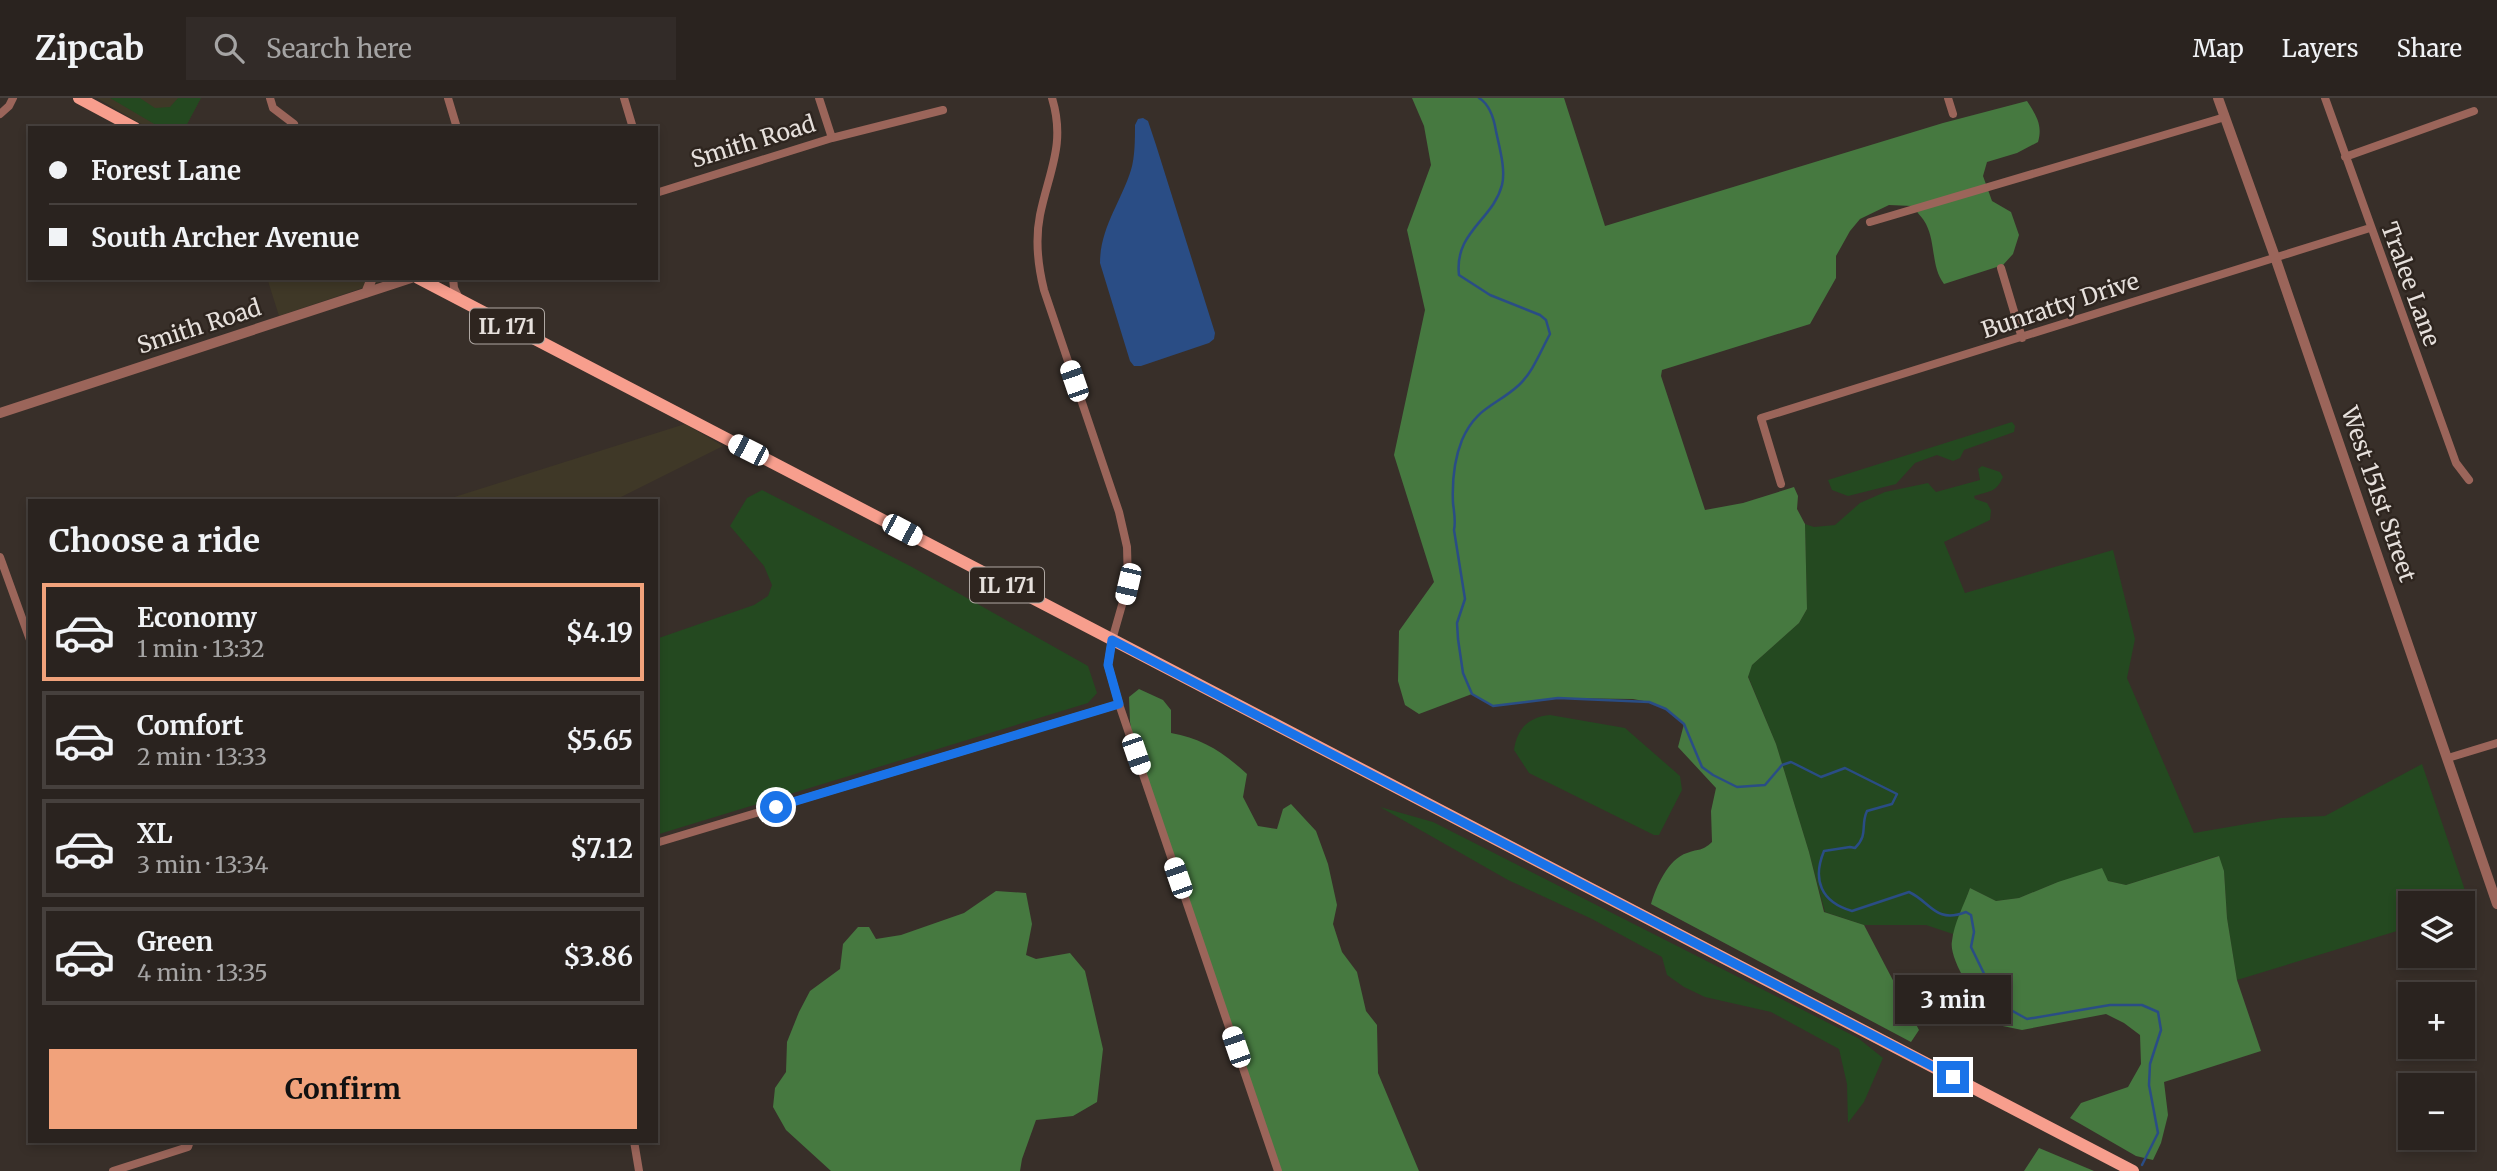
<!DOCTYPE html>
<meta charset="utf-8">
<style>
body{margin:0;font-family:Merriweather,serif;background:#322b28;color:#f1f3f6;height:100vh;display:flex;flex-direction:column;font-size:26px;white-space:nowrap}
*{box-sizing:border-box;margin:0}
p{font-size:23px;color:#a5a4a4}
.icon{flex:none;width:38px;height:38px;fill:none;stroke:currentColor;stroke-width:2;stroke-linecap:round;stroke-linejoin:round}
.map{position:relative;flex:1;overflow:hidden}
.side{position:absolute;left:28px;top:401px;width:630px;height:644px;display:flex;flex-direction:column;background:#2a231f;border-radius:0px;box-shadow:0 4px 10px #0003,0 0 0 2px #46403d}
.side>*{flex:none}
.guide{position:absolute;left:28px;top:28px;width:630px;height:154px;border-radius:0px;box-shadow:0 4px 10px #0003,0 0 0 2px #46403d;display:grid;align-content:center;height:154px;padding:0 21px;background:#2a231f}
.fabs{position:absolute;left:2398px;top:793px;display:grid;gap:14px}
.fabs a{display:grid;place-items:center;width:77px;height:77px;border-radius:0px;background:#2a231f;box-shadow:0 4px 10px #0003,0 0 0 2px #46403d;font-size:35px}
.end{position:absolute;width:32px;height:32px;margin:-16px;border:9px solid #1a73e8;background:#fff;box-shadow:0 0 0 4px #fff}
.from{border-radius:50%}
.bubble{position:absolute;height:49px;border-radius:0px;background:#2a231f;box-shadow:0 4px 10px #0003,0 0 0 2px #46403d;font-size:23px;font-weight:700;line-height:49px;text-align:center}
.car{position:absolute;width:21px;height:42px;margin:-21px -10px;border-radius:9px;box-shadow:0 0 5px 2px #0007;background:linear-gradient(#fff 24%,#345 0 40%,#fff 0 76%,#345 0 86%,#fff 0)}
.guide b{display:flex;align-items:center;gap:24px;height:66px;font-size:26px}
.guide b+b{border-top:2px solid #46403d}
.guide i{width:18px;height:18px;background:#f1f3f6}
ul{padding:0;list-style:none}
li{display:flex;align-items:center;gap:21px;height:98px;margin:0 14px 10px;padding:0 7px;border:4px solid #46403d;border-radius:0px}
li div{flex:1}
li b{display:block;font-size:26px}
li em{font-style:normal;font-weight:700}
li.active{border-color:#f1a27b}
li>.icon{width:63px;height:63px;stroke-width:1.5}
h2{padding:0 21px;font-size:32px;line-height:84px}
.primary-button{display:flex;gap:14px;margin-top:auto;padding:14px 21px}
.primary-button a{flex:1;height:80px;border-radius:0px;background:#f1a27b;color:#111;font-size:28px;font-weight:700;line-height:80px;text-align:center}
header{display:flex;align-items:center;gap:42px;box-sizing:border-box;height:98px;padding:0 35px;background:#2a231f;border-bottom:2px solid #46403d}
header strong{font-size:33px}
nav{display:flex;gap:38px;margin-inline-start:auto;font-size:24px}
.search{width:490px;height:63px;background:#322b28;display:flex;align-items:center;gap:18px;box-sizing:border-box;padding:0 24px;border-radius:0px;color:#a5a4a4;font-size:26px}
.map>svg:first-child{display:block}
.commercial{fill:#3f3827}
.green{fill:#244920}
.forest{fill:#467940}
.water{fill:#2a4d85}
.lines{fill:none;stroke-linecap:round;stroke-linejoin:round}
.stream{stroke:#2a4d85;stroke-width:2.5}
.minor{stroke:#9b655a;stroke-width:8}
.tertiary{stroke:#9b655a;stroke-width:10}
.primary{stroke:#f79e8d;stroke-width:12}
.route{stroke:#1a73e8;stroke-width:9}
.labels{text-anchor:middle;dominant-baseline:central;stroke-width:5;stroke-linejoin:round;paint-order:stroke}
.shield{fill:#2e251f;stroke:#afa8a3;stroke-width:2}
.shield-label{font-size:21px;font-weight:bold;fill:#e6e0dc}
.street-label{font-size:23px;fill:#e6e0dc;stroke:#2e251f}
</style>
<header>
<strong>Zipcab</strong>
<div class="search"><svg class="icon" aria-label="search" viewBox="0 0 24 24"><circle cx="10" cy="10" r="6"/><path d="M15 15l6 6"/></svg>Search here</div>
<nav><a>Map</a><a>Layers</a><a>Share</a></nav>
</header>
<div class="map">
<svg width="2497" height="1073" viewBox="0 0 2497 1073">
<rect width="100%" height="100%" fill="#382f29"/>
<path class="commercial" d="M97,0H201L185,30H148Z
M267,180H392L279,218Z
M685,326L723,348L615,402H445Z"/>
<path class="green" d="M110,0H140L155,10L170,9L178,0H201L185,30H161Z
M2012,324L2015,328L2014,334L1964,352L1960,360L1953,363L1937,357L1915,365L1896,386L1848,398L1832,392L1828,382Z
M1982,368L2000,374L2003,379C1996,395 1989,393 1974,398L1975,401L1987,405L1991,412L1990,422L1944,444L1965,495L2113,452L2135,541L2127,580L2194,735L2281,720L2325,718L2422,666L2471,810L2462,812V805H2410V829L2237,882L2227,820L2224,773L2218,758L2126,787L2108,783L2058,784L2019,800L1996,803L1970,790L1953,836L1926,827H1864L1825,814L1809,754L1776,646L1748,578L1752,567L1799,525L1807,511L1805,426L1814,429L1835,427L1860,405L1885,394L1928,385L1936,394L1980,382L1978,371Z
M762,392L912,469L1088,568L1097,595L1088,605L656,737V541L754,507L768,498L772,487L764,468L730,428L747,400Z
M1550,617L1625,630L1680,678L1682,692L1659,737H1654L1529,675L1514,652C1517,631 1528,619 1550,617Z
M1380,709L1433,724L1858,940L1883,960L1864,1004L1848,1025L1847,986L1839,951L1771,914L1705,899L1684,889L1667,877L1662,859L1592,821L1508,782Z"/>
<path class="forest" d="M1412,0H1564L1605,128L1943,25L2027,3C2036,17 2043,27 2038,44L2017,55L1987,64L1983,78L1992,103L2011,114L2019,137L2013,156L2003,167L1944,186C1931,169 1936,146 1926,126C1923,120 1916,113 1912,108L1889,107L1860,121L1850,133L1836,158V180L1810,226L1662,272L1661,278L1705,412L1743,405L1794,389L1798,398L1797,411L1805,426L1807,511L1799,525L1752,567L1748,579L1776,646L1809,754L1824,814L1864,827L1919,932L1911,944L1651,806C1656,789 1668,761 1687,755C1700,750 1701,754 1712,744L1711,713L1716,690L1678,649L1684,626L1666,611L1649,604L1633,601L1558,600L1493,608L1472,596L1419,616L1405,607L1398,583L1399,533L1434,484L1394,357L1425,212L1407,132L1431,67L1424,28Z
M1139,591L1163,602L1171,612V635C1202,640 1224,655 1247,676L1243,699L1258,728L1277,731L1283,711L1291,706L1316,733L1328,766L1337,807L1333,826L1342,854L1357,874L1366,913L1377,927L1378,975L1419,1073H1278L1136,656L1130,624L1129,599Z
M2219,758L2224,773L2227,820L2237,882L2261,953L2164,984L2168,1017L2161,1045L2153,1062L2136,1058L2070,1020L2081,1005L2128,989L2141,966L2140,937L2124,925L2106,916L2022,932L1993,926C1981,908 1948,863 1952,843C1954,825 1964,807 1970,790L1996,803L2019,800L2058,784L2102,770L2108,783L2126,787Z
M996,793L1026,795L1032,826L1026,857L1036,861L1070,855L1085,873L1103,951L1097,1004L1073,1018L1036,1022L1022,1061L1020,1073H831L786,1032L773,1009L775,990L786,974L787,944L799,914L810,893L840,871L843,846L858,829H869L876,841L901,837L964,815Z
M2039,1050L2094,1073H2024Z"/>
<path class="water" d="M1143,20L1148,23L1156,47L1215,235L1214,241L1209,245L1141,268H1134L1130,263L1100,165C1100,130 1121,104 1131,72C1135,59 1135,41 1135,27L1138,21Z"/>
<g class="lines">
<path class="stream" d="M1479,0C1489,6 1494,21 1496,33C1499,48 1506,71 1502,87C1493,122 1454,134 1459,177L1490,197L1540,217L1546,222L1550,236C1541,252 1533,274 1519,287C1496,308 1476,309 1462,342C1454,362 1452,383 1453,405C1454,414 1456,423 1454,432L1465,501L1457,525L1458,541L1463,575L1472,596L1493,608L1558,600L1649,604L1666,611L1684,626L1702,669L1713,677L1737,689L1765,687L1782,667L1791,664L1821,679L1845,670L1897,696L1892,706L1867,713C1860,728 1869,736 1855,750L1850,749L1824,753C1812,782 1821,804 1852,813L1909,794C1931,804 1935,826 1966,814L1971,817L1974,834L1971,849L1993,894L2000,906L2027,921L2110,907H2142L2158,914L2161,932L2150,966L2149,987L2158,1035L2142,1067"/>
<path class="minor" d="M270,0L273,10L294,26
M448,0L457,30
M624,0L633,30
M819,0L832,40
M1052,0C1066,46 1049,73 1040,117C1035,142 1038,168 1044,192L1119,414L1127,449L1128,486L1112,542L1108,567L1119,606L1278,1073
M1948,0L1953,16
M2325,0L2456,365L2469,382
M0,16L9,8L13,0
M2345,59L2474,13
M656,95L832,40L943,12
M1870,124L2225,19
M2001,170L2022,240
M453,180L454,190L459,200
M1781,386L1761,320L2370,130
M0,459L30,542
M2448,660L2497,645
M656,745L1119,606
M634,1043L639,1073
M113,1073L188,1049L190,1043"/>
<path class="tertiary" d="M2218,0L2275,159L2497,806
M366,195L372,180
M0,315L411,180"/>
<path class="primary" d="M79,0L135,30
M418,180L2133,1073"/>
</g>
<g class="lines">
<path class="route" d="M776,709L1119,606L1108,567L1112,542L1953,979"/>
</g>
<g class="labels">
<g class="shield">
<rect x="470" y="210.5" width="74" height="35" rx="5"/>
<rect x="970" y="469.5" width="74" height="35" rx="5"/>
</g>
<g class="shield-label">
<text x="507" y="228">IL 171</text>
<text x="1007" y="487">IL 171</text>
</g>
<g class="street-label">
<text transform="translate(753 43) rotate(-17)">Smith Road</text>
<text transform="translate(2411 186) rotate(70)">Tralee Lane</text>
<text transform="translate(2060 207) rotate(-18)">Bunratty Drive</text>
<text transform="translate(199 228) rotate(-18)">Smith Road</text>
<text transform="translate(2379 396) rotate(71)">West 151st Street</text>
</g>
</g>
</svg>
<div class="fabs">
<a><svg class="icon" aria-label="layers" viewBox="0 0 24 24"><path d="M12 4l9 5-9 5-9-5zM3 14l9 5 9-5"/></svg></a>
<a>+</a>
<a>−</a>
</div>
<i class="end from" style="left:776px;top:709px"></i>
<i class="end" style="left:1953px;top:979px"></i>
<div class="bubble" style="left:1895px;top:877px;width:116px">3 min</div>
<i class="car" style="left:1074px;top:283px;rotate:341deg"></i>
<i class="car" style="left:748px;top:352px;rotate:297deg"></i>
<i class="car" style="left:902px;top:432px;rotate:118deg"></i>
<i class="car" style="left:1128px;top:486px;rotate:193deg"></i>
<i class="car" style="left:1136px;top:656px;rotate:161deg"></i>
<i class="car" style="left:1178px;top:780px;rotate:341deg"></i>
<i class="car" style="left:1236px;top:949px;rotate:341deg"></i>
<div class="guide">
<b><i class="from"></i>Forest Lane</b>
<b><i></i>South Archer Avenue</b>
</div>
<section class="side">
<h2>Choose a ride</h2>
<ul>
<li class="active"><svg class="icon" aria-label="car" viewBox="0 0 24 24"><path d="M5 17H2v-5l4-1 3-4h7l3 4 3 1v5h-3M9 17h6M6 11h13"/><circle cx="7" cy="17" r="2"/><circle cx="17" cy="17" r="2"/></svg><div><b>Economy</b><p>1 min · 13:32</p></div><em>$4.19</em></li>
<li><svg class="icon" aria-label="car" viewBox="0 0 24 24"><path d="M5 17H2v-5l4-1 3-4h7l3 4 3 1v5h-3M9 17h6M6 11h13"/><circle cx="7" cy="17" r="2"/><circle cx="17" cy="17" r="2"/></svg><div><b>Comfort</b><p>2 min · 13:33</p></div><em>$5.65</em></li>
<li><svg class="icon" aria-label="car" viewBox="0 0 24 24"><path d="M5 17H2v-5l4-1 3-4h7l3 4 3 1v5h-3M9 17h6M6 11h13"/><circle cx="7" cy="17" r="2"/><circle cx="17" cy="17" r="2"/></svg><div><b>XL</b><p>3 min · 13:34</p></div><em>$7.12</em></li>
<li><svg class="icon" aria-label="car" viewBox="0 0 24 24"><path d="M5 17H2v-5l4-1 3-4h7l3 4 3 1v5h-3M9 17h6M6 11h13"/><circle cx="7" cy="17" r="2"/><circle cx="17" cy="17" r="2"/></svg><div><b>Green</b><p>4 min · 13:35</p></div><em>$3.86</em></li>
</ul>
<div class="primary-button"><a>Confirm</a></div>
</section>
</div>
